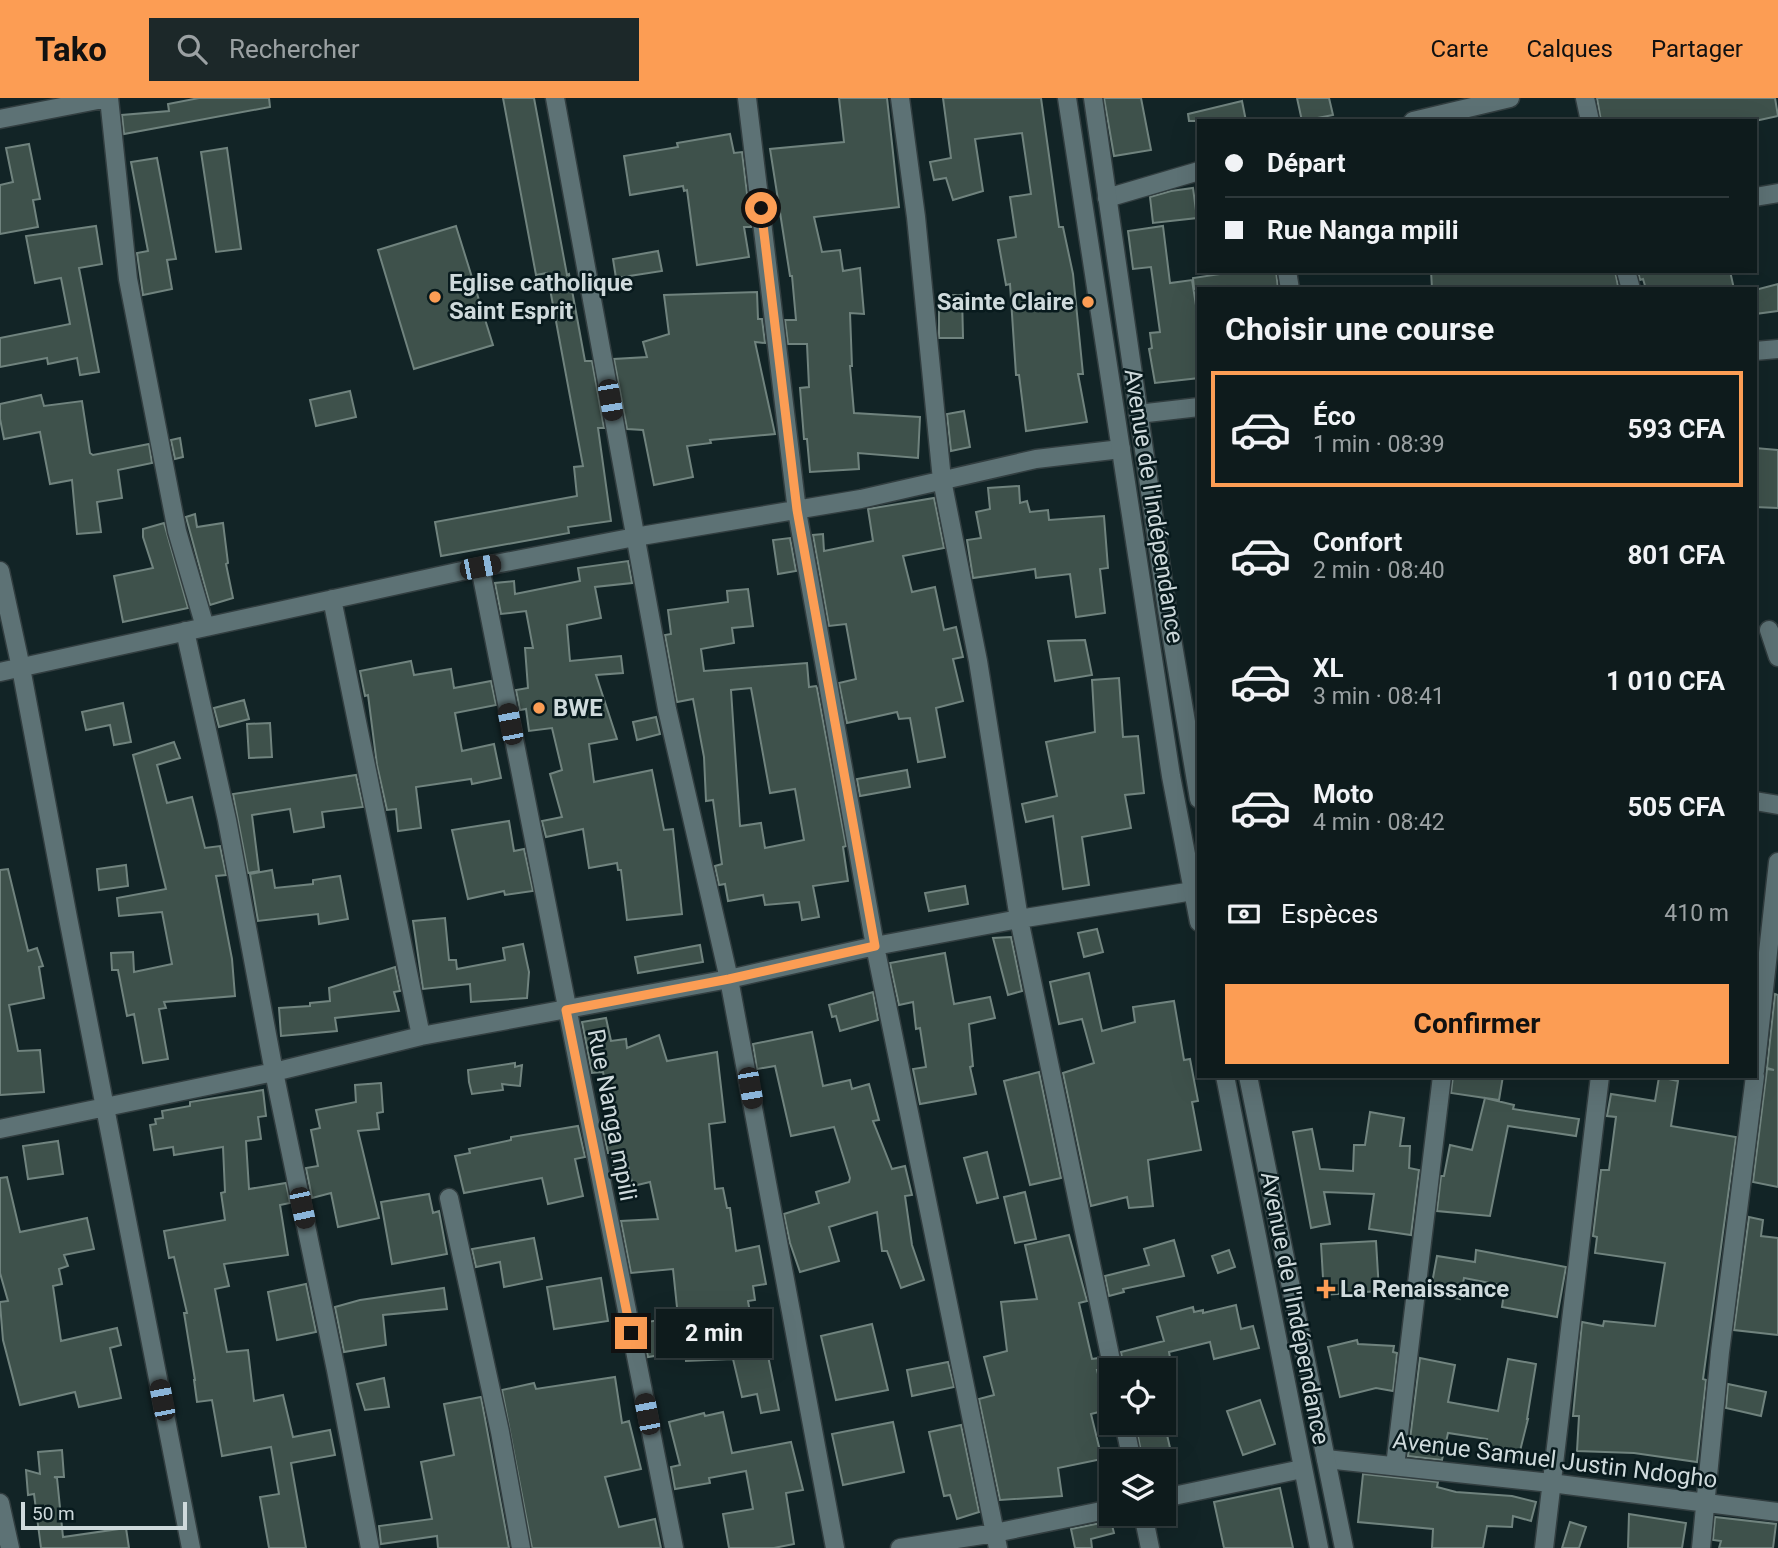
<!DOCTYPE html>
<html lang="fr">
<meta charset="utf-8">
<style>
body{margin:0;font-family:Roboto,sans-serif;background:#1c2829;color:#f1f3f6;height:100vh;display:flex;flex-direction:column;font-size:26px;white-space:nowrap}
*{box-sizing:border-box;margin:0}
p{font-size:23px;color:#9ba1a3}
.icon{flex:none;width:38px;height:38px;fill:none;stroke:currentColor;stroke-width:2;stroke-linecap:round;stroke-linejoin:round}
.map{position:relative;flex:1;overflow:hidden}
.details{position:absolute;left:1197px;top:189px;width:560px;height:791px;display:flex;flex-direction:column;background:#0e1b1c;border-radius:0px;box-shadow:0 7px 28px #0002,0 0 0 2px #2e393b}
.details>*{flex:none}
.guide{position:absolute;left:1197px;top:21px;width:560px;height:154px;border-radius:0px;box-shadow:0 7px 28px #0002,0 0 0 2px #2e393b;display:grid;align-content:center;height:154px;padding:0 28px;background:#0e1b1c}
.buttons{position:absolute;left:1099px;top:1260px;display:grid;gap:14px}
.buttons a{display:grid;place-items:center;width:77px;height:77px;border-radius:0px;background:#0e1b1c;box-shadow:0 7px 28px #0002,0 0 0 2px #2e393b;font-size:35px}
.scale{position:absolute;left:21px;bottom:18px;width:166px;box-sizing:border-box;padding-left:7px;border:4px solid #cfdadc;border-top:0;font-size:19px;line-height:24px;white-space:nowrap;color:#cfdadc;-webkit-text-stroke:5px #081a1d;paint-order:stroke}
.end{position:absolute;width:32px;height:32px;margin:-16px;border:9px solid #fc9d54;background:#111;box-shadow:0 0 0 4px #111}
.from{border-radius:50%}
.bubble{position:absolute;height:49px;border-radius:0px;background:#0e1b1c;box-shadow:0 7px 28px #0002,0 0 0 2px #2e393b;font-size:23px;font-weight:700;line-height:49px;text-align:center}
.car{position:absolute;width:21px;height:42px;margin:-21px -10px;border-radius:9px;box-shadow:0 0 5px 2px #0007;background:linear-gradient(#222 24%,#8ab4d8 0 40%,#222 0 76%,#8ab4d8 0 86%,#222 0)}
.guide b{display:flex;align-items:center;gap:24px;height:66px;font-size:26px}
.guide b+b{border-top:2px solid #2e393b}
.guide i{width:18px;height:18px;background:#f1f3f6}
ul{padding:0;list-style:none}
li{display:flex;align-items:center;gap:21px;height:116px;margin:0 14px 10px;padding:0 14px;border:4px solid transparent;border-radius:0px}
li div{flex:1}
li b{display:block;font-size:26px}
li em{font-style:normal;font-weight:700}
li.on{border-color:#fc9d54}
li>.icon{width:63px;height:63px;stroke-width:1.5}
h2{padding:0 28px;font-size:32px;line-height:84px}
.pay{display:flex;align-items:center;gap:18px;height:77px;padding:0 28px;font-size:26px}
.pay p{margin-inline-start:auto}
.button{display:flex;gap:14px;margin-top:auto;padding:14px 28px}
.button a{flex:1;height:80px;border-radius:0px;background:#fc9d54;color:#111;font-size:28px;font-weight:700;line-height:80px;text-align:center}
header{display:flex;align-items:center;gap:42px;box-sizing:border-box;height:98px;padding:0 35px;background:#fc9d54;color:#111}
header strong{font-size:33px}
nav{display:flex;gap:38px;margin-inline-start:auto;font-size:24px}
.search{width:490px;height:63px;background:#1c2829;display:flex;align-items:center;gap:18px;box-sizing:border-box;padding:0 24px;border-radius:0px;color:#9ba1a3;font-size:26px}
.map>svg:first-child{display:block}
.building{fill:#3e514b;stroke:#70837e;stroke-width:2;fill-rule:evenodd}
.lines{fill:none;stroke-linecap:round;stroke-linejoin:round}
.minor-casing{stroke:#323e40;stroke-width:21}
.tertiary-casing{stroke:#323e40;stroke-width:21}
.minor{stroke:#5d7275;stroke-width:18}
.tertiary{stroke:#5d7275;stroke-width:18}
.route{stroke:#fc9d54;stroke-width:9}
.poi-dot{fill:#fc9d54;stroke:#081a1d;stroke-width:2.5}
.labels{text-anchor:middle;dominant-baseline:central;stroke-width:5;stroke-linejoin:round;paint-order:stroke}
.poi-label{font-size:24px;font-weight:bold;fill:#cfdadc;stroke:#081a1d;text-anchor:start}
.street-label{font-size:24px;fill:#cfdadc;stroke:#081a1d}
</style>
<header>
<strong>Tako</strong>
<div class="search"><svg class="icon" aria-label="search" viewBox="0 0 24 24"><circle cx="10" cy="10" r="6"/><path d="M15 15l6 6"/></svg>Rechercher</div>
<nav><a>Carte</a><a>Calques</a><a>Partager</a></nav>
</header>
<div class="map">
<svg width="1778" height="1450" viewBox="0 0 1778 1450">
<rect width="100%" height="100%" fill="#122426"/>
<path class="building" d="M199,0H269L270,9L124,36L122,17L169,13L168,6Z
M503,0H534L567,177L569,176L585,263H592L604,330H598L611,423L568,429L569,435L441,458L435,424L577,398L574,369L583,368L547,175L536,177Z
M839,0H887L899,109L814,119L822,154L840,152L843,173L860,170L864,216L850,215L852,268H850L854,315L920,319L918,360L858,355L859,371L810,374L807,341H804L800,290L809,289L807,246H788L785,222H796L792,178H790L770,51L844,44Z
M943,0H1041L1059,129H1063L1073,176L1083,276H1078L1087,324L1026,333L1019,277H1016L1010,186L1006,187L998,142L1016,139L1010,99L1031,96L1022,35L975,41L983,93L953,102L946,80L934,82L930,64L951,60Z
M1104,0H1141L1151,52L1114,58Z
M1297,0H1329L1333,17L1302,23Z
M1597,0H1775L1778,18L1755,23H1601Z
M1242,3L1246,23H1189L1188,16Z
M730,36L734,55L742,54L751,129H744L749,159L697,167L687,92L684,93L683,88L630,97L624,58L678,49L677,45Z
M29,46L40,101L33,102L38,129L0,136V87L13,84L6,50Z
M227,50L241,151L216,154L201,54Z
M157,60L176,161L167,162L172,191L143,197L137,155L148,153L131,64Z
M1193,90L1197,120L1153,125L1150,99L1171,93Z
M96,128L102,166L79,170L99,274L80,277L77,260L48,266L47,260L0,269V240L70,226L61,180L35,185L26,138Z
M456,128L493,247L414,271L378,152Z
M1163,128L1170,185L1192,182L1199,226V280L1155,285L1149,251L1152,250L1150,235L1160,234L1151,169L1133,171L1128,133Z
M658,153L662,173L616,180L613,161Z
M1240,173H1276L1278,191H1194L1193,180Z
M1431,173H1615L1618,188L1608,191H1432Z
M1638,173H1730L1734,191H1646L1643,181L1640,182Z
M1778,186V213L1755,216V192Z
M757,194L758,221H762L765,245L755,244L775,336L710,342L711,345L687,348L693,379L654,387L643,332L627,331L614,261L647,259L643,244L669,236L664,197Z
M939,197H962L963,240H939Z
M350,293L356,319L316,328L310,302Z
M41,297L44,308L82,303L90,355L93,357L149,346L152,365L118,372L122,400L97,404L101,434L77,436L72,382L50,386L40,334L4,341L0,321V306Z
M964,313L970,349L951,353L947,316Z
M180,340L183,359L175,361L171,342Z
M1755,350L1778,352V410L1755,409Z
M1019,388L1020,405L1027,403L1030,414L1048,412L1049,422L1104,418L1108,470L1100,471L1105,515L1076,519L1070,476L1036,480L1035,471L973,480L967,442L981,440L976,414L990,411L988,390Z
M934,400L944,450L903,458L912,494L935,489L944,532L956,529L963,559L953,561L963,603L936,610L945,659L918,664L910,620L899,621L897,614L847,625L839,585L856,581L846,526L829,528L813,437L823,436L824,453L873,443L868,411Z
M195,416L197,429L223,425L228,465L226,466L233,500L210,507L186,419Z
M164,425L188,510L123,524L114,478L153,470L143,439V431Z
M790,440L796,473L778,476L773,442Z
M628,463L632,485L595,489L601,520L567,527L570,563L621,558L623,575L596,577L617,641L589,646L594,684L652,672L664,732L673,731L682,816L627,822L621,772H618L617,765L589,770L583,731L546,739L542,723L562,719L550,676L562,672L552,630L529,633L526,611L520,612L516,592L528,590L525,550H533L526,513L501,516L495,485L514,483L515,496L580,483L578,470Z
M748,491L753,528L732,530L734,545L701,551L704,573L807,565L809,589L816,588L817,590L846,748L843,749L848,783L813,788L819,819L802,822L799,804L765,807L763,797L728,803L725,786L719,787L715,768L722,766L713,702L706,703L704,659L693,601L677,604L665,537L671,536L668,512L728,504L727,493ZM751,590L770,695L795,691L804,742L765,750L761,725L740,728L731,592Z
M1085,542L1092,577L1055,583L1048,543Z
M411,563L414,577L451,571L454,590L491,583L496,607L455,615L462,653L494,646L501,680L472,686L471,681L416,689L421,730L398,733L396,711L387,712L377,667L368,597L365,598L360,573Z
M1119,580L1123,639L1138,638L1144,695L1125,697L1131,730L1082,739L1089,787L1063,791L1053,718L1026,724L1022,706L1057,698L1046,644L1095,634L1092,582Z
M244,602L249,621L219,629L214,610Z
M123,605L131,644L114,647L110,627L86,632L82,614Z
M656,619L660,636L637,642L633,624Z
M270,625L272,659L249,660L247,626Z
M174,644L180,660L157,667L167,705L192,699L205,750L220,748L226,777L216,778L232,861L235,898L164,904L166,910L159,911L168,961L143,965L134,916L127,918L118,872H112L111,855L133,854L134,874L172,866L162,814L119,818L117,800L166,791L133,657Z
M907,672L910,689L860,698L857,681Z
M356,677L363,709L322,714L324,729L294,734L290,711L252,717L259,773L248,775L233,696Z
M509,723L514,753L524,751L533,793L505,797L504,793L468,801L452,732Z
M126,767L128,788L99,792L97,771Z
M8,771L28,853L37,850L43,868L39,869L44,900L9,907L18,953L40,952L44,994L0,997V772Z
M272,772L275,790L313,786V782L340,778L348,821L319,826L318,816L258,823L250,776Z
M965,788L968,806L929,813L925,795Z
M445,820L449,862H456L457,871L505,862L503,850L523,846L529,874L527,900L471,904L470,886L423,891L413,823Z
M1097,831L1103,854L1084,859L1078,835Z
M1011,839L1022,893L1008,897L993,840Z
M700,847L703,864L638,875L635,859Z
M945,855L954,906L990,899L995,920L969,926L973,968L970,969L976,996L920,1006L913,971L926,969L920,930L916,931L913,904L899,907L890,865Z
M395,869L400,893L394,894L399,913L335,920L337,933L281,938L279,910L310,908V905L330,903L329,890Z
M1089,875L1102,933L1135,924L1133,909L1174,903L1184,962L1190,961L1198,1003L1192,1004L1201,1052L1148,1062L1153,1108L1129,1110L1127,1099L1091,1108L1063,975L1094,965L1082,921L1059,926L1050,884Z
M873,894L878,922L840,933L836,918L832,919L829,907Z
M1775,896L1778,897V1089L1753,1084L1767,971L1774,972L1767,970Z
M606,920L611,943L626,941L627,950L659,937L667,963L717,954L725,1024L709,1026L715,1091L723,1090L727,1110H730L736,1153L759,1148L766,1186L753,1188L755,1202L748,1203L756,1250L766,1248L779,1312L761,1315L757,1296L742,1299L733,1261L686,1263L685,1253L648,1259L641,1225L678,1219L673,1171L631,1175L621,1123L658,1121L650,1084L633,1088L628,1068L614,1071L611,1055H608L602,1027L614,1024L603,974L592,975L582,924Z
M812,934L823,988L850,982L852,991L869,986L879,1022L873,1023L892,1071L905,1068L912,1097L905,1098L912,1147L924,1182L901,1190L887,1153H882L877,1114L829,1129L839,1163L800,1174L790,1145L784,1116L819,1105L816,1094L849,1084L850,1080L834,1029L791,1038L775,968L757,971L753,946Z
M515,965V969L522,967L520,988L502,986L503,992L472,996L469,984L468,972Z
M1039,974L1061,1080L1030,1087L1004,983Z
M1453,978H1503L1499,1002L1451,995Z
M1659,979L1678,983L1671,1028L1736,1039L1703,1281L1706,1282L1697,1364L1634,1355L1577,1353L1579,1318H1573L1582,1224L1603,1228L1604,1223L1655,1228L1665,1165L1595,1155L1597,1139L1593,1138L1601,1072H1609L1616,1019L1607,1018L1611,996L1655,1003Z
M381,985L383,1014L377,1015L379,1031L358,1033L379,1120L338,1129L331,1095L312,1100L306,1070L318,1068L311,1032L320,1030L316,1012L356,1004L355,987Z
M263,992L266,1018L258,1019L261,1041L246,1043L249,1091L286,1085L290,1105L280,1107L288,1157L224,1166L229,1188L215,1191L227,1254L248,1252L254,1303L283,1297L293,1339L330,1332L335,1357L291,1365L306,1450H269L260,1399L279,1396L271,1349L222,1358L212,1302L197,1304L194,1282H195L184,1215H187L174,1159L169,1160L164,1133L225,1122L221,1095L225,1094L223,1049L174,1057L173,1049L154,1052L150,1027L156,1026L155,1021L163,1020L162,1013L190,1008V1004Z
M1485,1000L1514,1007L1513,1011L1579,1021L1576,1038L1508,1028L1490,1118L1437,1113L1441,1078H1444L1450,1047L1472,1052Z
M1370,1014L1404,1020L1400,1048H1410L1409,1070L1419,1072L1411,1137L1369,1131L1374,1096L1324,1094L1330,1126L1311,1130L1293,1034L1312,1031L1320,1071L1353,1073L1354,1047H1365Z
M578,1028L585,1059L575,1061L583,1098L548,1106L542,1080L464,1095L455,1058L470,1055L469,1051L511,1042V1039Z
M58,1043L63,1076L28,1081L23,1048Z
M987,1054L998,1100L977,1105L964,1060Z
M7,1079L20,1134L87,1120L94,1151L64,1157L68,1168L59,1171L62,1186L53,1188L61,1243L117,1230L121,1247L110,1250L121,1300L79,1309L75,1294L20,1307L3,1242L0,1206V1204L8,1203L0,1175V1080Z
M1025,1094L1036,1141L1015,1145L1004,1099Z
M429,1096L433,1115L439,1113L447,1156L392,1166L381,1104Z
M1749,1119L1763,1122L1761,1138L1778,1140V1237L1734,1232Z
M1069,1137L1087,1203L1079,1205L1092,1261L1099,1260L1101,1272H1097L1107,1312L1091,1316L1102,1361L1058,1370L1062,1398L1000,1402L979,1301L994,1297L984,1259L1007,1253L1001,1204L1037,1201L1025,1147Z
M534,1140L542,1181L504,1189L500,1164L476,1169L472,1151Z
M1174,1142L1184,1178L1123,1191L1124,1194L1109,1198L1105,1178L1149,1167L1144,1151Z
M1376,1143L1379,1193L1324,1197L1321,1146Z
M1229,1152L1235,1169L1218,1175L1212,1158Z
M1476,1152L1566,1169L1557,1219L1502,1209L1505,1188L1464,1180L1460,1201L1430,1196L1437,1158L1475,1164Z
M601,1180L608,1223L554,1231L547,1189Z
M306,1186L316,1234L277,1242L268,1194Z
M444,1190L447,1211L383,1217L386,1247L344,1254L335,1209L360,1202Z
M1236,1207L1241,1231L1253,1228L1259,1250L1214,1261L1210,1244L1169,1254L1171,1265L1144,1272H1124L1121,1254L1164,1243L1157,1219L1193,1209L1194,1214L1203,1212V1215Z
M872,1226L888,1292L836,1302L821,1238Z
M1357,1242L1358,1246L1394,1248L1393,1254L1397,1255L1393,1293L1376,1290L1340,1299L1328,1249Z
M1420,1260L1455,1267L1448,1304L1498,1313L1508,1261L1536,1266L1527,1321H1528L1518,1361L1484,1352L1487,1341L1448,1335L1442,1362L1408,1358Z
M948,1264L954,1289L912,1298L907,1272Z
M615,1279L622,1325L629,1323L641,1371L605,1379L619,1429L655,1421L661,1450H532L502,1292L534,1285L536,1291Z
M384,1280L389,1309L365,1312L357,1286Z
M1728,1286L1766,1294L1761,1318L1726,1310Z
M481,1299L509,1450H438L437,1438L381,1446L379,1428L432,1421L421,1364L454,1357L444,1306Z
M1260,1302L1275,1346L1243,1357L1227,1313Z
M723,1314L732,1355L791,1344L803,1392L786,1395L794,1446L774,1450H729L723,1416L753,1411L746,1373L709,1380L710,1385L675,1391L671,1369L680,1367L669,1324L704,1315L705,1318Z
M893,1324L904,1374L843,1387L832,1336Z
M961,1327L979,1414L957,1421L950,1397L944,1398L929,1334Z
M1165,1328L1173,1363H1143L1137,1334Z
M62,1352L64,1379H54L57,1380L63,1439L126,1430L129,1450H41L34,1396L28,1397L26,1372L40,1376L38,1354Z
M1363,1376L1438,1384L1437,1389L1456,1394L1512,1398L1536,1404L1531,1423L1513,1418L1512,1429L1487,1428L1483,1450H1432L1433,1431L1358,1424Z
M1280,1390L1293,1450H1224L1214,1404Z
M1629,1416L1686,1425L1682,1450H1628Z
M1715,1419L1776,1426L1773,1450H1719L1721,1443L1713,1442Z
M1111,1423L1114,1435L1091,1441L1092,1450H1075L1071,1431Z
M1570,1424L1586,1429L1579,1450H1562Z"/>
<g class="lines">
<defs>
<path id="minor" d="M109,0L128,181L177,433L205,529
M555,0L667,611L729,881L835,1450
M747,0L797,413L875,848L998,1450
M900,0L916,119L942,382L978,563L1019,821L1113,1272
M1585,0L1590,23
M0,21L108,0
M1413,23L1510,0
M1755,99L1778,95
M1107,100L1199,73
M1287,173L1290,191
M1626,173L1631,191
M1755,253L1778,251
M1138,316L1199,309
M480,469L674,1450
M0,473L21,570L68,820L191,1450
M332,501L421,938
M1769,532L1778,559
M185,533L227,722L274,974L336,1272L370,1450
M0,574L480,469L635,439L861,401L1036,361L1121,351
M1755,703L1778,707
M1755,973L1778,764
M0,1031L274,974L421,938L729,881L875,848L1019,821L1193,793
M449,1100L500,1334L521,1450
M1124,1325L1132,1363
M1326,1361L1551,1385L1778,1414
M1395,1368L1442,978
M1164,1400L1302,1371
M0,1405L10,1450
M1143,1416L1150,1450
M900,1450L995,1435L1111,1411
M1544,1450L1600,978
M1701,1450L1720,1254L1755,978"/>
<path id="tertiary" d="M1067,0L1171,678L1199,824
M1093,0L1167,511L1199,701
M1225,978L1319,1450
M1248,978L1344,1450"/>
</defs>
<use href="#minor" class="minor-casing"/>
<use href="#tertiary" class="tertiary-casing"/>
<use href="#minor" class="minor"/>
<use href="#tertiary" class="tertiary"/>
</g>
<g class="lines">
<path class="route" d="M631,1235L566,912L729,881L875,848L797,412L761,110"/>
</g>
<g class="poi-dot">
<circle cx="435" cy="199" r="7"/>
<circle cx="1088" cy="204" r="7"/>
<circle cx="539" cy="610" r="7"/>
<path d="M1322.5 1180.5h7v7h7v7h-7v7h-7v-7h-7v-7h7z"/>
</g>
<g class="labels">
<g class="poi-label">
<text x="449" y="185">Eglise catholique<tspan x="449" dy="28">Saint Esprit</tspan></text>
<text x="1074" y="204" text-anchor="end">Sainte Claire</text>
<text x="553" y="610">BWE</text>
<text x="1340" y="1191">La Renaissance</text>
</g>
<g class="street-label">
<text transform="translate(1154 408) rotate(81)">Avenue de l'Indépendance</text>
<text transform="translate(612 1017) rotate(79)">Rue Nanga mpili</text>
<text transform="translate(1295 1210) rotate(79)">Avenue de l'Indépendance</text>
<text transform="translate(1555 1362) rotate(7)">Avenue Samuel Justin Ndogho</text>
</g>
</g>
</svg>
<div class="buttons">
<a><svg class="icon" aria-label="locate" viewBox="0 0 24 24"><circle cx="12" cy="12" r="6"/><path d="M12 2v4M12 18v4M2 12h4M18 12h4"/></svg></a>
<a><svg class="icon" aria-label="layers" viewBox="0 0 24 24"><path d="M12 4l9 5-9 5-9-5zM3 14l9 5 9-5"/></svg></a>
</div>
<div class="scale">50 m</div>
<i class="end from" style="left:761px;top:110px"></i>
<i class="end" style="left:631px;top:1235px"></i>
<div class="bubble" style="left:656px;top:1211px;width:116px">2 min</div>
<i class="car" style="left:610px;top:302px;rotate:170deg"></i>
<i class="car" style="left:480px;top:469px;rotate:79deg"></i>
<i class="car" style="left:510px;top:626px;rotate:349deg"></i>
<i class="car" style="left:750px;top:990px;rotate:170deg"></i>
<i class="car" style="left:302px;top:1110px;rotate:168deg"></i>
<i class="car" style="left:162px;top:1302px;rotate:349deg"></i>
<i class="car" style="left:647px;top:1316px;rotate:349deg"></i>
<div class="guide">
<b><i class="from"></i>Départ</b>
<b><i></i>Rue Nanga mpili</b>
</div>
<section class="details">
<h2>Choisir une course</h2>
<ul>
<li class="on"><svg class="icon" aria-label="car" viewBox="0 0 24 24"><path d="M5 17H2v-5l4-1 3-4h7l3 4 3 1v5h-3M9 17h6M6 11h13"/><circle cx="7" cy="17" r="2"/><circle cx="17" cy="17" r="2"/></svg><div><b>Éco</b><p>1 min · 08:39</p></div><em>593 CFA</em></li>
<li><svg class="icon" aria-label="car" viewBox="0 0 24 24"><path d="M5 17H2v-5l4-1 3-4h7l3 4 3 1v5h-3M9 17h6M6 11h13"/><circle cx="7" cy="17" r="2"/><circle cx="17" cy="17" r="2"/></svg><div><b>Confort</b><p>2 min · 08:40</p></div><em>801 CFA</em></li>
<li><svg class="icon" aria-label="car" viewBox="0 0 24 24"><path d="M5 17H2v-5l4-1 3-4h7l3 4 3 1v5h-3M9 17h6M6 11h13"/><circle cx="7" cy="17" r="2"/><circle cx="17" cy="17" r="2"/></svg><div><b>XL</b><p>3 min · 08:41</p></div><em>1 010 CFA</em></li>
<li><svg class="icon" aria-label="car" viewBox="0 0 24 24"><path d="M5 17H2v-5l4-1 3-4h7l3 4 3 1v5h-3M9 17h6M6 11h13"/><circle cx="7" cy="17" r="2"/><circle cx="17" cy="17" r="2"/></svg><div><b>Moto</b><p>4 min · 08:42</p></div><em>505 CFA</em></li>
</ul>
<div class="pay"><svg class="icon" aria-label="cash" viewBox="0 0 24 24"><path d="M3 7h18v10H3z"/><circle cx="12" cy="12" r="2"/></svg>Espèces<p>410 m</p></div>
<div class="button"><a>Confirmer</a></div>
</section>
</div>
